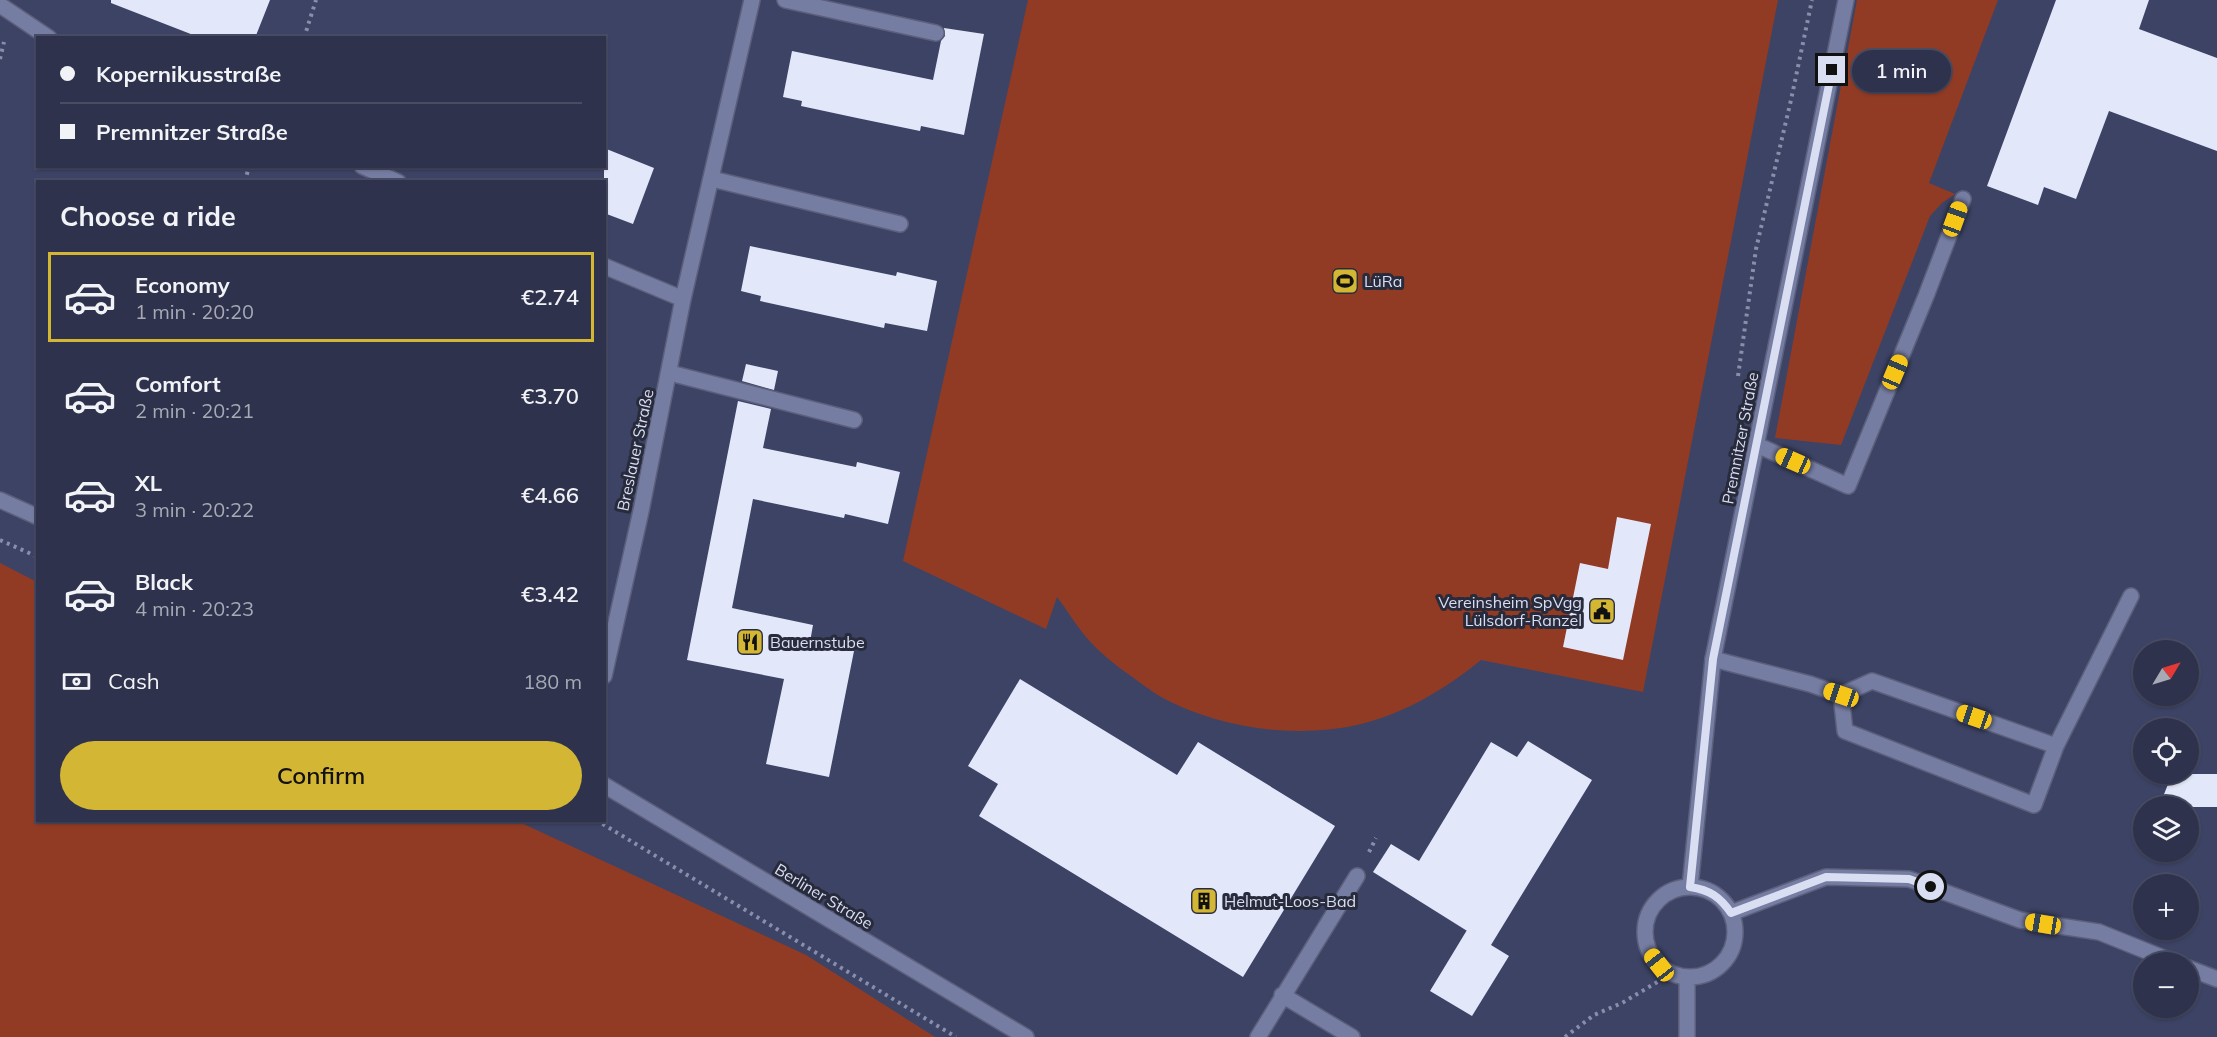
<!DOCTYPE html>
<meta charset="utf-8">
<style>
body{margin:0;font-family:Mulish,sans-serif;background:#363a53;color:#f1f3f6;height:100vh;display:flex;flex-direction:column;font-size:22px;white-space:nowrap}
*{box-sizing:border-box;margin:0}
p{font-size:20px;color:#a7aab5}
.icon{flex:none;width:33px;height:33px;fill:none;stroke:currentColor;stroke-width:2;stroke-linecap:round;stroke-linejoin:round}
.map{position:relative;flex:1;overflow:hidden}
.drawer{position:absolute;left:36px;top:180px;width:570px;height:642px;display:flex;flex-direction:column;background:#2e324c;border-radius:0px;box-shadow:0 2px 4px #0004,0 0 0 2px #494d64}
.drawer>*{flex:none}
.hud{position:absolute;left:36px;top:36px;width:570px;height:132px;border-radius:0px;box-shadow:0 2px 4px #0004,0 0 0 2px #494d64;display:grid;align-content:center;height:132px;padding:0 24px;background:#2e324c}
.needle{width:39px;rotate:52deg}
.fabs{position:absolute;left:2133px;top:640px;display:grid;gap:12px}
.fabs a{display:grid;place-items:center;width:66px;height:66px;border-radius:50%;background:#2e324c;box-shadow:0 2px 4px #0004,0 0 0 2px #494d64;font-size:30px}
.end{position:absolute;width:27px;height:27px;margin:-14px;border:8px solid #dadef3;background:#111;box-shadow:0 0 0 3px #111}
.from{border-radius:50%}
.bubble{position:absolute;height:42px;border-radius:21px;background:#2e324c;box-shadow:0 2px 4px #0004,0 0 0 2px #494d64;font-size:20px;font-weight:600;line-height:42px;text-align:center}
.car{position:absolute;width:18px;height:36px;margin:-18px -9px;border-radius:8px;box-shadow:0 0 4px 2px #0007;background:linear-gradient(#f5c518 24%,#345 0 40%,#f5c518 0 76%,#345 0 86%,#f5c518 0)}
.hud b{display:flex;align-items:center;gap:21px;height:57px;font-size:22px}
.hud b+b{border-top:2px solid #494d64}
.hud i{width:15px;height:15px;background:#f1f3f6}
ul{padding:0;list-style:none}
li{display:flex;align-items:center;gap:18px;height:90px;margin:0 12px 9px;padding:0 12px;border:3px solid transparent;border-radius:0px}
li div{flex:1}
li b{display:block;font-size:22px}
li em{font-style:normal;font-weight:600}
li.selected{border-color:#d4b635}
li>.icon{width:54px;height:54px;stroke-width:1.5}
h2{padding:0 24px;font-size:27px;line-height:72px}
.pay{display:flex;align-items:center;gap:15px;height:66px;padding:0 24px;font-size:22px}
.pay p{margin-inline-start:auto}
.cta{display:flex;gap:12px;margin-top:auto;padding:12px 24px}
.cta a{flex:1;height:69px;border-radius:36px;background:#d4b635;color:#111;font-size:24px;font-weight:600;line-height:69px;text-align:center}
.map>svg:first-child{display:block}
.green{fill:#913b25}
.building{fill:#e3e7fa}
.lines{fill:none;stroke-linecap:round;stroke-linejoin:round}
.service-casing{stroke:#5b5f7b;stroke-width:18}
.minor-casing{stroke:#5b5f7b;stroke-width:18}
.tertiary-casing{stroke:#5b5f7b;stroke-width:18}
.path{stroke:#898faa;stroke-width:4;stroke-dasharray:3 4.5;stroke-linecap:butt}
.service{stroke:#767da2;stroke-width:15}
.minor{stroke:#767da2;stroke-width:15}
.tertiary{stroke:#767da2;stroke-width:15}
.route{stroke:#dadef3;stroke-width:8}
.labels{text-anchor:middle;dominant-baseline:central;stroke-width:6;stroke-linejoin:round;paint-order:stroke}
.poi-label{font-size:16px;fill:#dadef3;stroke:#282b3b;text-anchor:start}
.street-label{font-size:16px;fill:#dadef3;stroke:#282b3b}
</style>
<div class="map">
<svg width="2217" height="1037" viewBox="0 0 2217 1037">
<rect width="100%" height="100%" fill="#3d4365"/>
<path class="green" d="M1028,0H1778L1643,692L1481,660C1444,690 1404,714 1357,725C1292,739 1219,728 1161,697C1151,691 1141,683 1131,676C1115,665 1099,652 1086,637C1076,625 1067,610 1057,597L1046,629L903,561Z
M1857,0H1998L1929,183L1955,194L1942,203L1930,216L1841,445L1775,438Z
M0,563L37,582L38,820L517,821L806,955L935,1037H0Z"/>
<path class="building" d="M111,0H270L255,38H201L111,3Z
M2056,0H2149L2139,29L2217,58V151L2109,111L2076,199L2044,187L2038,205L1987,186Z
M944,28L984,34L964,135L921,126L920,131L857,118L801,106L802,101L783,97L792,51L933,80L941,41L945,36Z
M604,148L654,168L633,224L604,213Z
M750,246L896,276L897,272L937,281L927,331L885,323L884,328L760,301L761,296L741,291Z
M746,364L778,371L774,390L742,381Z
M738,401L771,409L763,448L856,467L857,462L900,472L888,524L845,514L844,518L753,499L732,608L813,625L810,642L854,651L829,777L766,764L784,679L687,660Z
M1617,517L1651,524L1623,660L1563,647L1580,563L1608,569Z
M1020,679L1177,775L1198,742L1335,826L1243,977L979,816L998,784L968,766Z
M1528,741L1592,780L1491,945L1509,956L1472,1016L1430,991L1467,930L1472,934L1373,872L1391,844L1419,861L1491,742L1517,757Z
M2172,774H2217V807H2159Z"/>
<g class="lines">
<defs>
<path id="service" d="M785,0L936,33
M712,179L900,224
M670,373L854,420
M1757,445L1848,486L1926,296L1963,199
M1713,659L1810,684L1841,695L1845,731L2034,805L2056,746L1872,681L1841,695
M2056,746L2131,596
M1282,995L1352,1037
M1258,1037L1357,876"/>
<path id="minor" d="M0,5L49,38
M362,166L398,182
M604,266L683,299
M604,676L641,511L683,299L752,0
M1690,887L1713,659L1846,0
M1645 932a45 45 0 1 1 90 0a45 45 0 1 1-90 0Z
M1731,913L1826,877L1909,879L2020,920L2099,932L2176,963
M2188,968L2217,979
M1687,1037V977"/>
<path id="tertiary" d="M0,500L38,517
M604,785L1026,1037"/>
</defs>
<use href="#service" class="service-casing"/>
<use href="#minor" class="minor-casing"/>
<use href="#tertiary" class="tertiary-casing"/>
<path class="path" d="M304,38L316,0
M0,59L4,42
M245,182L249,166
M1738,376L1756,249L1791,100L1812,0
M0,540L38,557
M596,820L956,1037
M1369,852L1376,838
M1565,1037L1594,1015L1622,1003L1659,981"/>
<use href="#service" class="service"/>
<use href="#minor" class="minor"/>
<use href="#tertiary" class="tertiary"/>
</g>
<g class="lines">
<path class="route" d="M1832,70L1713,659L1690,887C1710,890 1720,897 1731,913L1826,877L1909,879L1931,887"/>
</g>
<defs>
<symbol id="stadium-square" viewBox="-11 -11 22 22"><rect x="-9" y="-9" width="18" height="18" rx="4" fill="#d4b635" stroke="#282b3b"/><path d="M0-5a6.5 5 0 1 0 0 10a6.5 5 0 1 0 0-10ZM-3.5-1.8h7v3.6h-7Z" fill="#111"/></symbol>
<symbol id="civic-square" viewBox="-11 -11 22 22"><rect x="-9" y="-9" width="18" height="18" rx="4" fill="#d4b635" stroke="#282b3b"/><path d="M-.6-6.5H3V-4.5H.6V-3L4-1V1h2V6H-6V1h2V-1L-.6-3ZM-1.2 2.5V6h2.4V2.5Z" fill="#111"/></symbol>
<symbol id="restaurant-square" viewBox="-11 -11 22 22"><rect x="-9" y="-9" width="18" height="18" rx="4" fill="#d4b635" stroke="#282b3b"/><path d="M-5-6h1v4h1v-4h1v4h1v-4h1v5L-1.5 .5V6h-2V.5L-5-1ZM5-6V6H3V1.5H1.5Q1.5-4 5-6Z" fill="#111"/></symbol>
<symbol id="building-square" viewBox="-11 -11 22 22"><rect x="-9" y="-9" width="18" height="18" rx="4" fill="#d4b635" stroke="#282b3b"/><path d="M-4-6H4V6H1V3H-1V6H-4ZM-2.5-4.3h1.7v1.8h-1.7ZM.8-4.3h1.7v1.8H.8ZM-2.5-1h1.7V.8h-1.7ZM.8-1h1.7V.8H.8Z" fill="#111"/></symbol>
</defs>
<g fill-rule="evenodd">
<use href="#stadium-square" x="1330" y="266" width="30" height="30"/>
<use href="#civic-square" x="1587" y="596" width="30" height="30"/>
<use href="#restaurant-square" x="735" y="627" width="30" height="30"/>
<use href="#building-square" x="1189" y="886" width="30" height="30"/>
</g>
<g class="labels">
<g class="poi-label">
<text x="1364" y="281">LüRa</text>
<text x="1582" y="602" text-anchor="end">Vereinsheim SpVgg<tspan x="1582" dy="18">Lülsdorf-Ranzel</tspan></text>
<text x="770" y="642">Bauernstube</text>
<text x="1224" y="901">Helmut-Loos-Bad</text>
</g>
<g class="street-label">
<text transform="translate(1740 438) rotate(-79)">Premnitzer Straße</text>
<text transform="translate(635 450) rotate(-78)">Breslauer Straße</text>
<text transform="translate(824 896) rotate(31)">Berliner Straße</text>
</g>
</g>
</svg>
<div class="fabs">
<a><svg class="needle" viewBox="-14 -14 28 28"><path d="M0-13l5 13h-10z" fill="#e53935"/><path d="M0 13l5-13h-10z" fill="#a7aab5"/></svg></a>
<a><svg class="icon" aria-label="locate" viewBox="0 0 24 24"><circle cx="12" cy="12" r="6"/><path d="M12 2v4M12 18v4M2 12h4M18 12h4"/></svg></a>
<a><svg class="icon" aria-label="layers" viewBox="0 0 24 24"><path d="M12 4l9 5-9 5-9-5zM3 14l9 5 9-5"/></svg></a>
<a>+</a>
<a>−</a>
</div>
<i class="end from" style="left:1931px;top:887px"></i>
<i class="end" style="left:1832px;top:70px"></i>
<div class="bubble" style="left:1852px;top:50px;width:99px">1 min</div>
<i class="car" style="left:1955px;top:219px;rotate:20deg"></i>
<i class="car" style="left:1895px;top:372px;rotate:23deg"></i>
<i class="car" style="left:1793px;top:461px;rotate:294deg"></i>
<i class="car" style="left:1841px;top:695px;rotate:289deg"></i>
<i class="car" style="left:1974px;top:717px;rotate:289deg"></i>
<i class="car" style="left:2043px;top:924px;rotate:279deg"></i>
<i class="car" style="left:1659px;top:965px;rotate:322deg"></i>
<div class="hud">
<b><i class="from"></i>Kopernikusstraße</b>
<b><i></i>Premnitzer Straße</b>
</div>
<section class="drawer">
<h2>Choose a ride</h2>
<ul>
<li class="selected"><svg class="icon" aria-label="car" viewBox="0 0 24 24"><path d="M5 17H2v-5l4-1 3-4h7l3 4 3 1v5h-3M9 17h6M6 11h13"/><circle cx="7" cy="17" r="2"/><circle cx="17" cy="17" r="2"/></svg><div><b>Economy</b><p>1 min · 20:20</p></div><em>€2.74</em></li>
<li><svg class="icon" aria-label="car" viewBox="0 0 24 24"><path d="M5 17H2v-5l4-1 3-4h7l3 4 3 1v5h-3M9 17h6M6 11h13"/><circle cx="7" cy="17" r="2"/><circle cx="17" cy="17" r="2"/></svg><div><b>Comfort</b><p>2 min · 20:21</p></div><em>€3.70</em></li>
<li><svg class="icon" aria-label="car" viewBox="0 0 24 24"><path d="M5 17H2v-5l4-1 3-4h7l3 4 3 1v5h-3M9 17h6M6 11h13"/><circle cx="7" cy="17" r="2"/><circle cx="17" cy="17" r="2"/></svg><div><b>XL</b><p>3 min · 20:22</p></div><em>€4.66</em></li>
<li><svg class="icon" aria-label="car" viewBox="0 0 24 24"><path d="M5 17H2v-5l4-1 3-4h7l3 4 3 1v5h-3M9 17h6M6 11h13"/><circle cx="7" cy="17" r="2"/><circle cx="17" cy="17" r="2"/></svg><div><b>Black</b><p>4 min · 20:23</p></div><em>€3.42</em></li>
</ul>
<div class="pay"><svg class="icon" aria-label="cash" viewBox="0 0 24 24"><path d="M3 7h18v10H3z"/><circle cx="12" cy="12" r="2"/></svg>Cash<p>180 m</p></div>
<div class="cta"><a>Confirm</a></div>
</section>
</div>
